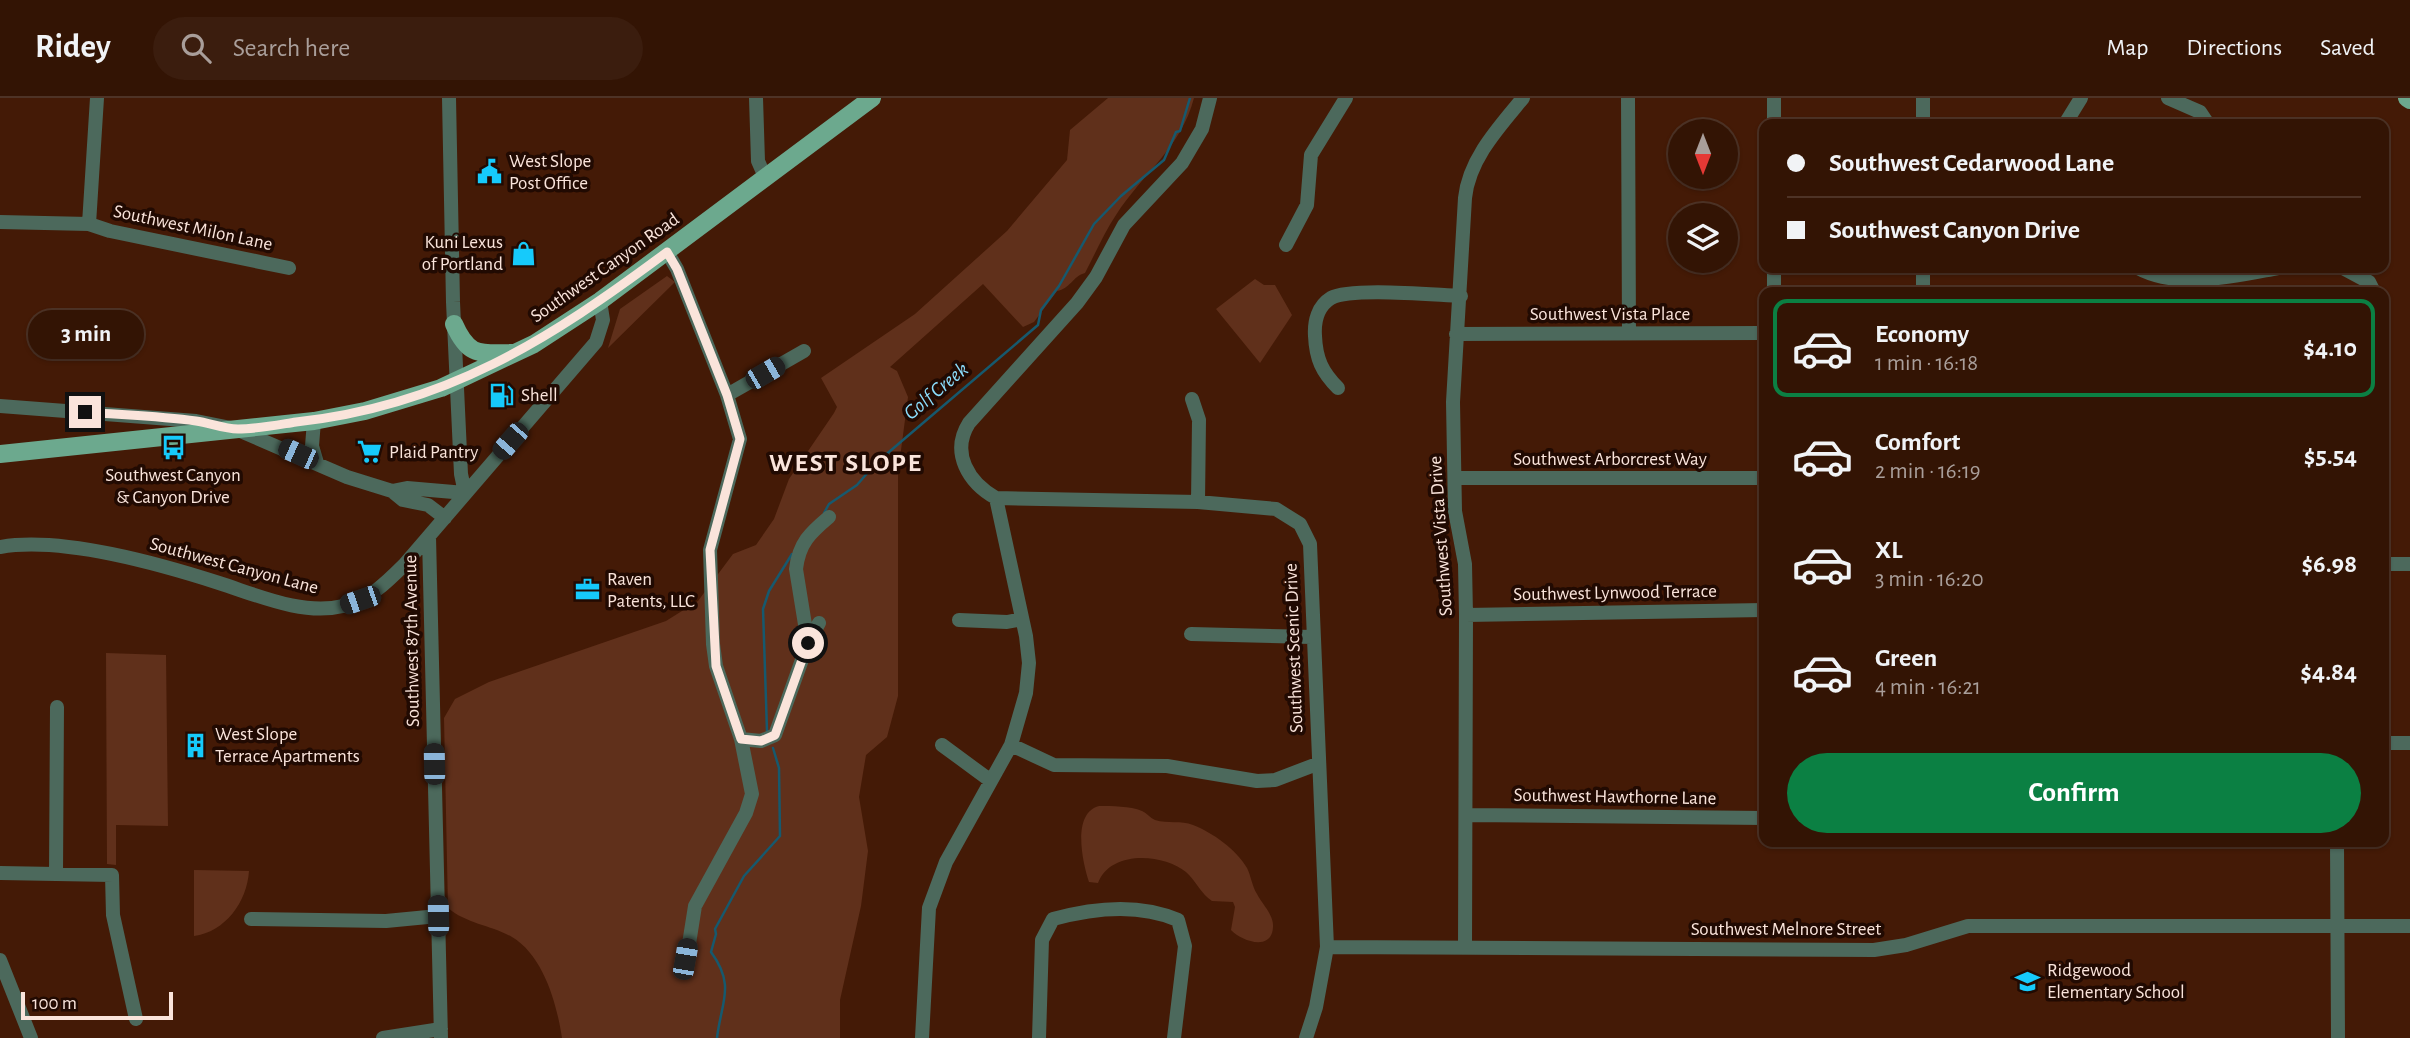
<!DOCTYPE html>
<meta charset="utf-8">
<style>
body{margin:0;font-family:"Alegreya Sans",sans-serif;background:#3b1d0e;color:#f1f3f6;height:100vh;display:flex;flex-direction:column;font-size:26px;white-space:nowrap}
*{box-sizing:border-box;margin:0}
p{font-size:23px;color:#a99e9a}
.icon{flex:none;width:38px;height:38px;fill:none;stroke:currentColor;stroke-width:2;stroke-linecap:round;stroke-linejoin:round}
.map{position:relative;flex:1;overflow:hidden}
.drawer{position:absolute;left:1759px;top:189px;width:630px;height:560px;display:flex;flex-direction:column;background:#331404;border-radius:14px;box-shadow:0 2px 5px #0004,0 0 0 2px #4e3326}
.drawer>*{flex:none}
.banner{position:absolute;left:1759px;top:21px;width:630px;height:154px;border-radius:14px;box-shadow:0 2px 5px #0004,0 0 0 2px #4e3326;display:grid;align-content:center;height:154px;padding:0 28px;background:#331404}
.needle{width:46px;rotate:180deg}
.buttons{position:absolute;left:1668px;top:21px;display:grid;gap:14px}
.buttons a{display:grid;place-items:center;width:70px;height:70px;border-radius:50%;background:#331404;box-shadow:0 2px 5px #0004,0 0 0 2px #4e3326;font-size:35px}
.scale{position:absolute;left:21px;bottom:18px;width:152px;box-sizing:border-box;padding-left:7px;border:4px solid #fae4db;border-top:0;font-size:19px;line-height:24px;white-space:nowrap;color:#fae4db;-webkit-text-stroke:5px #210a02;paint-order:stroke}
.end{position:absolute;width:32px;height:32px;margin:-16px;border:9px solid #fae4db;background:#111;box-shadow:0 0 0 4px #111}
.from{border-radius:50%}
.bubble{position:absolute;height:49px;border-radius:24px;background:#331404;box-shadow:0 2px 5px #0004,0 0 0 2px #4e3326;font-size:23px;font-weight:700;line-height:49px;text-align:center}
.car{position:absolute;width:21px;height:42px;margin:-21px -10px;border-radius:9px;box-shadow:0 0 5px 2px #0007;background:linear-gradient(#222 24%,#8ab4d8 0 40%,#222 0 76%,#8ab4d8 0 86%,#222 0)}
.banner b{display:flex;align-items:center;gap:24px;height:66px;font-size:26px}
.banner b+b{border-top:2px solid #4e3326}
.banner i{width:18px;height:18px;background:#f1f3f6}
ul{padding:12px 0 0;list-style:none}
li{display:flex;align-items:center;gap:21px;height:98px;margin:0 14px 10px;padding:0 14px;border:4px solid transparent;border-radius:14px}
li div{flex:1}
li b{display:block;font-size:26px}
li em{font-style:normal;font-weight:700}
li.selected{border-color:#0b8043}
li>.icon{width:63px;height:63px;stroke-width:1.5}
.cta{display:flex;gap:14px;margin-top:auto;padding:14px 28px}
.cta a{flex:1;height:80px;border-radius:42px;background:#0b8043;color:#fff;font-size:28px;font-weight:700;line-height:80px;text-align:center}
header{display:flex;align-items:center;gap:42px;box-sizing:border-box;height:98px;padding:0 35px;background:#331404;border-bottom:2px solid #4e3326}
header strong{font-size:33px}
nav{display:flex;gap:38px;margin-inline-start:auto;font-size:24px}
.search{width:490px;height:63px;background:#3b1d0e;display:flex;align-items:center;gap:18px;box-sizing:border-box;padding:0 24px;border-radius:38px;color:#a99e9a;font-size:26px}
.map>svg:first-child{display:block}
.green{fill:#60301b}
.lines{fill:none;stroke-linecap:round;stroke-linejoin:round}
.stream{stroke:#16596e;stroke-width:2.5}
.minor{stroke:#4c695c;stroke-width:14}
.major{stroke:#6ca98e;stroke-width:18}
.route{stroke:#fae4db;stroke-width:9}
.labels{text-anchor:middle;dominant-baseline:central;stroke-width:7;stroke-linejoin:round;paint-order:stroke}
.poi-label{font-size:19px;fill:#fae4db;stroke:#210a02;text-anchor:start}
.street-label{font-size:19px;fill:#fae4db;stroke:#210a02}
.water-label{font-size:21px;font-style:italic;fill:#8bddfc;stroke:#210a02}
.district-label{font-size:26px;font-weight:bold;letter-spacing:2px;fill:#fae4db;stroke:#210a02}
</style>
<header>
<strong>Ridey</strong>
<div class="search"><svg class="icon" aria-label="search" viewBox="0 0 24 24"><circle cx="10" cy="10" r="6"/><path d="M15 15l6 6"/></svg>Search here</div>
<nav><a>Map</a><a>Directions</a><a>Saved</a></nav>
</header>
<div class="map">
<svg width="2410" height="940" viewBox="0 0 2410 940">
<rect width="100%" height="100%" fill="#441a06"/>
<path class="green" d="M1108,0H1194C1181,50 1143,75 1116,117C1104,135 1095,156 1085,175C1073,178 1070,191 1057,193L1034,224L1023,229L983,186L890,269L897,273L908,299L898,375V598L887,639L866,657L859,699L868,753L861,808L840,902V940H562C557,907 544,858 512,839C491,827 467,826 448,810L444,620L455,601L489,584L666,523L698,503L733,456L756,447L774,421L789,381L834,315L837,309L821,280L915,216L1007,133L1067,62L1070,32Z
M667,178L675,184L608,250L620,211Z
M1255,181L1264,187H1275L1292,217L1260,265L1216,211Z
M106,555L166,557L168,728L116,727V767L107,766Z
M1099,708C1112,708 1130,708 1142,713C1147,715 1150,720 1155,722C1168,726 1181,722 1193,727C1213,735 1236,751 1247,770C1251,778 1252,788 1257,796C1262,806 1274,817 1273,829C1272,854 1241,843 1231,832L1235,809L1233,804L1212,803C1201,796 1196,783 1186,774C1163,755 1110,752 1098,785L1089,784C1082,763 1072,715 1099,708Z
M194,772L249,773C247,804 225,834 194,838Z"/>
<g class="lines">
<path class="stream" d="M824,415L829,406L857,387L876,365L1038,227L1041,212L1059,188L1094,126L1121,98L1164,62L1176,34L1180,33L1190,0
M767,633L763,511L769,493L792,456
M717,940C721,904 736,888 711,854L716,836L715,831L744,778L780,738L779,670L773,650"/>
<path class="minor" d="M97,0L89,126L110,133L289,170
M449,0L453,204L461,376L465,395
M756,0L758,63L765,79
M1210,0L1202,31L1182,65L1124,127L1096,179L1077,205L969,325C950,355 969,385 996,400L1198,404L1276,411L1300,426L1310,446L1327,849L1316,909L1306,940
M1628,0L1629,235
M1774,0V26
M1923,0V26
M2168,0L2200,14L2208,26
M2065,26L2081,0
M0,124L89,126
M1286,147L1307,107L1311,57L1346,0
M667,154L677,171L727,297L740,341L710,452L713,546L716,568L741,641L752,696L746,715L695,808L685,871
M1774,170V194
M1923,170V194
M2138,170C2179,192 2235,178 2278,170
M2343,170L2369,184L2374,194
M2384,219V253
M1456,236L1764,235
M1338,290C1322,274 1316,261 1315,238C1314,223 1318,208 1331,200C1351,189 1434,197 1461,198
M727,297L804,253
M1192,301L1199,322L1198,404
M0,308L196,323L236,331L347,379L392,393L403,402L428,407L445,420
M314,323L312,348L317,365
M1455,380H1764
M392,393L407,390L465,395
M429,439L441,940
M0,449C62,438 160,466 219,485C257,497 303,518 343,508C369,502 386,485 404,467L596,244L603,222L600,203
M2384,466H2410
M1466,517L1764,512
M959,522L1007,524L1022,521
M1191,536L1312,539
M808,545L796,471C799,445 810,435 829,419
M741,641L761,643L775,637L808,545L819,525
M2384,645H2410
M942,647L991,683
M1011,647L1054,667L1167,668L1257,683L1275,682L1317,666
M1466,717L1764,720
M2337,744L2338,940
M0,775L112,777L113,817L136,921
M56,776L57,609
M251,821L386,823L438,818
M1327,849L1874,852L1906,847L1968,828H2410
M1465,850L1466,517L1465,466L1455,413L1453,304L1465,100C1469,61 1499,29 1523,0
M0,862L31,940
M383,940L441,931
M922,940L929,810L946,764L1011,647L1026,595L1029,565L1026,538L996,400
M1039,940L1042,842L1053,821C1093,810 1139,805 1178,822L1185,848L1174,940"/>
<path class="major" d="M2407,0L2410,2
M454,226C469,260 480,255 514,255
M0,356L314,323L365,313L441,290L534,246L600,203L872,0"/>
</g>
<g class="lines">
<path class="route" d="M85,314C122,317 159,318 196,323C210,325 224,331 238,331C257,331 277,327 296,324C445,308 549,242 667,154L677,171L727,297L740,341L710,452L716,568L741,641L761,643L775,637L808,545"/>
</g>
<defs>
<symbol id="civic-bare" viewBox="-9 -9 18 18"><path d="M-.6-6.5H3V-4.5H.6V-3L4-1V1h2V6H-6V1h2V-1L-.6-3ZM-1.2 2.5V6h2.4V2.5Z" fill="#16cafb" stroke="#210a02" stroke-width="2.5" paint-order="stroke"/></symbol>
<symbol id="shop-bare" viewBox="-9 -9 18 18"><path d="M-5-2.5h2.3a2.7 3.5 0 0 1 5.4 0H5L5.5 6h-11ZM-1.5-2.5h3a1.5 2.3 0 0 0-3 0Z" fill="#16cafb" stroke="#210a02" stroke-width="2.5" paint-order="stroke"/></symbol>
<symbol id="fuel-bare" viewBox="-9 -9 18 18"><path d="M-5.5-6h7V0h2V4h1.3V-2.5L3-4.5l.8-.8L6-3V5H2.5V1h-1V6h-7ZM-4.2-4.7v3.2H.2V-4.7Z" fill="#16cafb" stroke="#210a02" stroke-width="2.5" paint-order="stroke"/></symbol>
<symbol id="bus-bare" viewBox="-9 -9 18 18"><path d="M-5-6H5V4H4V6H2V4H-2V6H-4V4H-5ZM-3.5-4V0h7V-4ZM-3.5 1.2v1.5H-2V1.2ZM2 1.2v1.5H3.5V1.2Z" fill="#16cafb" stroke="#210a02" stroke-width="2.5" paint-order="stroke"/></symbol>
<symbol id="supermarket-bare" viewBox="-9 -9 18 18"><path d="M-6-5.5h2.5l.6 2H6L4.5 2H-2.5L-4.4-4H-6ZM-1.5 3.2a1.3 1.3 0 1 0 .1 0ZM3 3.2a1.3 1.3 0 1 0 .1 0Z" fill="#16cafb" stroke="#210a02" stroke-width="2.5" paint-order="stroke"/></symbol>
<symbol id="office-bare" viewBox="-9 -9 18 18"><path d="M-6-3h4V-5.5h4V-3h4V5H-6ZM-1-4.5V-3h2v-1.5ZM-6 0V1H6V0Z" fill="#16cafb" stroke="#210a02" stroke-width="2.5" paint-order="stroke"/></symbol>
<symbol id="building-bare" viewBox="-9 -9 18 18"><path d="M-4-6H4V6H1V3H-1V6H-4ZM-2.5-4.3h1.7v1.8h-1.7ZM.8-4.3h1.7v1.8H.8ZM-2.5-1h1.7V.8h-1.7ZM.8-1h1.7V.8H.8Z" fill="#16cafb" stroke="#210a02" stroke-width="2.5" paint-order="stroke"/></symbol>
<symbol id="school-bare" viewBox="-9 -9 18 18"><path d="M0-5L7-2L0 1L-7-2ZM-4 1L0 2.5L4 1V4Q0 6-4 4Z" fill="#16cafb" stroke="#210a02" stroke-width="2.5" paint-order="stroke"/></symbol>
</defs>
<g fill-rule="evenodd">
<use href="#civic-bare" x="472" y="56" width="35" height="35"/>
<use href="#shop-bare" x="506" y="138" width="35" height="35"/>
<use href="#fuel-bare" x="484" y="280" width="35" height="35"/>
<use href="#bus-bare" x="156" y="332" width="35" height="35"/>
<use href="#supermarket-bare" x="352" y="336" width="35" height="35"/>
<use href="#office-bare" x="570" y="474" width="35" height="35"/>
<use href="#building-bare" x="178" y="630" width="35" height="35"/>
<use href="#school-bare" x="2010" y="866" width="35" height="35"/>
</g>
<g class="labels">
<g class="poi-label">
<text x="509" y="63">West Slope<tspan x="509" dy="22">Post Office</tspan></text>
<text x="503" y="144" text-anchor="end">Kuni Lexus<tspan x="503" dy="22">of Portland</tspan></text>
<text x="521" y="297">Shell</text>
<text x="389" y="354">Plaid Pantry</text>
<text x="173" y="377" text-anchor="middle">Southwest Canyon<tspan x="173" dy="22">&amp; Canyon Drive</tspan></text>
<text x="607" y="481">Raven<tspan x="607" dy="22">Patents, LLC</tspan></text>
<text x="215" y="636">West Slope<tspan x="215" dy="22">Terrace Apartments</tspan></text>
<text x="2047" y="872">Ridgewood<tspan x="2047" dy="22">Elementary School</tspan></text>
</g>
<g class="street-label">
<text transform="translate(193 130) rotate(12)">Southwest Milon Lane</text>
<text transform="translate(605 170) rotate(-35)">Southwest Canyon Road</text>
<text x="1610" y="216">Southwest Vista Place</text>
<text x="1610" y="361">Southwest Arborcrest Way</text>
<text transform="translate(1441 438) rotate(-94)">Southwest Vista Drive</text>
<text transform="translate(234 468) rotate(15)">Southwest Canyon Lane</text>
<text transform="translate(1615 495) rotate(-1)">Southwest Lynwood Terrace</text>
<text transform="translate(412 543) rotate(-91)">Southwest 87th Avenue</text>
<text transform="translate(1294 550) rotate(-92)">Southwest Scenic Drive</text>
<text transform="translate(1615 699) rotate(1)">Southwest Hawthorne Lane</text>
<text x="1786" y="831">Southwest Melnore Street</text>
</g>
<g class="water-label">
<text transform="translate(936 293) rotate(-40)">Golf Creek</text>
</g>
<g class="district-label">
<text x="846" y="365">WEST SLOPE</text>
</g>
</g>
</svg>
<div class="buttons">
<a><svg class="needle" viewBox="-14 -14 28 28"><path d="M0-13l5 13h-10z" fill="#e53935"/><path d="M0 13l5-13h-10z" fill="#a99e9a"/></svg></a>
<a><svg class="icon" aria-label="layers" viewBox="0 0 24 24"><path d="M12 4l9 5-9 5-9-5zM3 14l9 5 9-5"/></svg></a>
</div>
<div class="scale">100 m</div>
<i class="end from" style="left:808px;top:545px"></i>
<i class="end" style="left:85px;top:314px"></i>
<div class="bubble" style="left:28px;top:212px;width:116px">3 min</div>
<i class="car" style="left:765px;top:275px;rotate:60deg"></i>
<i class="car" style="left:510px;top:343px;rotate:221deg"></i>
<i class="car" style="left:298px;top:356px;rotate:294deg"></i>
<i class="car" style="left:360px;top:502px;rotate:251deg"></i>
<i class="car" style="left:434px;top:666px;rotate:359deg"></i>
<i class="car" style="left:438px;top:818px;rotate:359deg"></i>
<i class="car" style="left:685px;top:861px;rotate:10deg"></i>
<div class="banner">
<b><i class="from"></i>Southwest Cedarwood Lane</b>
<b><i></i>Southwest Canyon Drive</b>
</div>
<section class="drawer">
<ul>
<li class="selected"><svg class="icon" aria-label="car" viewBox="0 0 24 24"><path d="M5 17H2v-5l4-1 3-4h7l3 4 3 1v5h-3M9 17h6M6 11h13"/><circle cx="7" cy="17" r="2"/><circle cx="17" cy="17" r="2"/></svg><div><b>Economy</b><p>1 min · 16:18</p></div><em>$4.10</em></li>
<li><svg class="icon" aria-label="car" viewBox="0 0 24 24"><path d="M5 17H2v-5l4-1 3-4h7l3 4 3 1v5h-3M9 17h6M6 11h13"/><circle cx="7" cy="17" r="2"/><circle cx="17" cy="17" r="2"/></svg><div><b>Comfort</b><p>2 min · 16:19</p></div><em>$5.54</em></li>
<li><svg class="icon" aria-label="car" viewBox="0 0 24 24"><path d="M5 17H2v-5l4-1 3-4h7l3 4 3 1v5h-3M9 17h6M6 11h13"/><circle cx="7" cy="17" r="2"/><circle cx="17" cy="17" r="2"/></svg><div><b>XL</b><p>3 min · 16:20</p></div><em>$6.98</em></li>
<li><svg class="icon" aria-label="car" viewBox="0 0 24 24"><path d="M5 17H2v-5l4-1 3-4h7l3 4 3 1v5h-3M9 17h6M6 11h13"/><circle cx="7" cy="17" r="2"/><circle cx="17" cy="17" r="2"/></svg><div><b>Green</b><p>4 min · 16:21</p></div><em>$4.84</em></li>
</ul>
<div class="cta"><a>Confirm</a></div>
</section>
</div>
